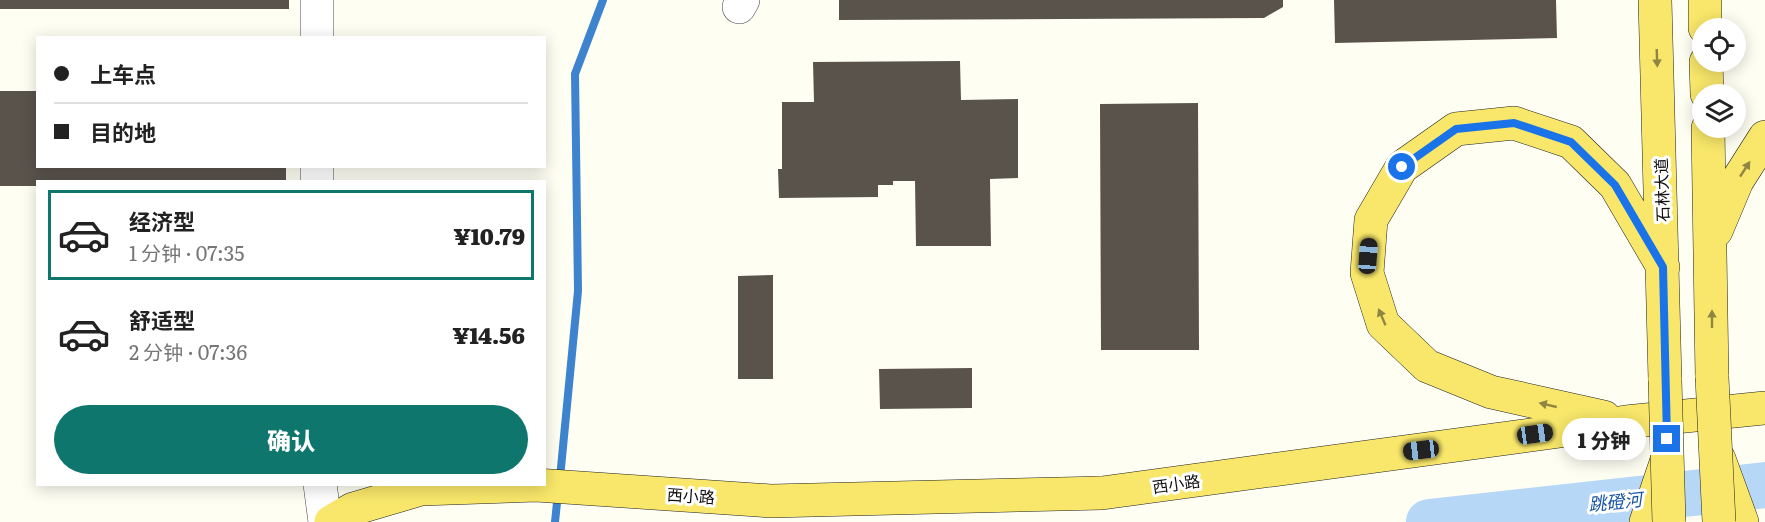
<!DOCTYPE html>
<html lang="zh">
<meta charset="utf-8">
<style>
body{margin:0;font-family:Literata,"Noto Sans SC",serif;background:#f2f2f2;color:#222;height:100vh;display:flex;flex-direction:column;font-size:22px;white-space:nowrap}
*{box-sizing:border-box;margin:0}
p{font-size:20px;color:#767676}
.icon{flex:none;width:33px;height:33px;fill:none;stroke:currentColor;stroke-width:2;stroke-linecap:round;stroke-linejoin:round}
.map{position:relative;flex:1;overflow:hidden}
.side{position:absolute;left:36px;top:180px;width:510px;height:306px;display:flex;flex-direction:column;background:#fff;border-radius:0px;box-shadow:0 3px 15px #0003}
.side>*{flex:none}
.banner{position:absolute;left:36px;top:36px;width:510px;height:132px;border-radius:0px;box-shadow:0 3px 15px #0003;display:grid;align-content:center;height:132px;padding:0 18px;background:#fff}
.controls{position:absolute;left:1692px;top:18px;display:grid;gap:12px}
.controls a{display:grid;place-items:center;width:54px;height:54px;border-radius:50%;background:#fff;box-shadow:0 3px 15px #0003;font-size:30px}
.end{position:absolute;width:27px;height:27px;margin:-14px;border:8px solid #1a73e8;background:#fff;box-shadow:0 0 0 3px #fff}
.from{border-radius:50%}
.bubble{position:absolute;height:42px;border-radius:21px;background:#fff;box-shadow:0 3px 15px #0003;font-size:20px;font-weight:800;line-height:42px;text-align:center}
.car{position:absolute;width:18px;height:36px;margin:-18px -9px;border-radius:8px;box-shadow:0 0 4px 2px #0007;background:linear-gradient(#222 24%,#8ab4d8 0 40%,#222 0 76%,#8ab4d8 0 86%,#222 0)}
.banner b{display:flex;align-items:center;gap:21px;height:57px;font-size:22px}
.banner b+b{border-top:2px solid #e0e0e0}
.banner i{width:15px;height:15px;background:#222}
ul{padding:10px 0 0;list-style:none}
li{display:flex;align-items:center;gap:18px;height:90px;margin:0 12px 9px;padding:0 6px;border:3px solid transparent;border-radius:0px}
li div{flex:1}
li b{display:block;font-size:22px}
li em{font-style:normal;font-weight:800}
li.active{border-color:#0f766e}
li>.icon{width:54px;height:54px;stroke-width:1.5}
.action{display:flex;gap:12px;margin-top:auto;padding:12px 18px}
.action a{flex:1;height:69px;border-radius:36px;background:#0f766e;color:#fff;font-size:24px;font-weight:800;line-height:69px;text-align:center}
.map>svg:first-child{display:block}
.lines{fill:none;stroke-linecap:round;stroke-linejoin:round}
.stream{stroke:#3e83ce;stroke-width:8}
.river{stroke:#b7d7f6;stroke-width:46}
.building{fill:#59534c}
.minor-casing{stroke:#434343;stroke-width:34}
.major-casing{stroke:#212121;stroke-width:34}
.minor{stroke:#fff;stroke-width:33}
.major{stroke:#f8e76a;stroke-width:33}
.major-bridge-casing{stroke:#212121;stroke-width:34;stroke-linecap:butt}
.major-bridge{stroke:#f8e76a;stroke-width:33}
.oneway{fill:#908642}
.route{stroke:#1a73e8;stroke-width:8}
.labels{text-anchor:middle;dominant-baseline:central;stroke-width:6;stroke-linejoin:round;paint-order:stroke}
.street-label{font-size:16px;fill:#101010;stroke:#fff}
.water-label{font-size:18px;font-style:italic;fill:#1855a3;stroke:#fff}
</style>
<div class="map">
<svg width="1765" height="522" viewBox="0 0 1765 522">
<rect width="100%" height="100%" fill="#fffef3"/>
<g class="lines">
<path class="stream" d="M560,478L578,291L575,74L603,0
M555,522L558,493"/>
<path class="river" d="M1429,522L1765,485"/>
</g>
<path class="building" d="M0,0H289V9H0Z
M839,0H1283V7L1264,18L839,20Z
M1334,0H1556L1557,38L1335,43Z
M960,61L961,100L1018,99V178L990,179L991,246H916L915,181H893V185H878V197L779,198L778,169H782V102H814L813,62Z
M0,91H38V166H286V182H38V186H0Z
M1198,103L1199,350H1101L1100,104Z
M773,275V379H738V276Z
M972,368V408L880,409L879,369Z"/>
<g class="lines">
<defs>
<path id="minor" d="M317,0V38
M739,7L743,0
M317,166V182
M320,484L325,522"/>
<path id="major" d="M1655,0L1665,380
M1705,0V28
M1706,62L1707,94
M1708,128L1712,377
M1716,231L1737,181L1765,137
M1604,417L1491,392L1427,366L1383,324L1367,273L1371,220L1402,167L1456,129L1514,123L1571,142L1615,185L1663,267
M1719,459L1742,522
M331,522L353,509L421,489L536,485L771,501L1102,493L1626,422L1765,408
M1646,522L1667,460"/>
</defs>
<use href="#minor" class="minor-casing"/>
<use href="#major" class="major-casing"/>
<use href="#minor" class="minor"/>
<use href="#major" class="major"/>
<defs>
<path id="major-bridge" d="M1712,377L1719,522
M1665,380L1669,522"/>
</defs>
<use href="#major-bridge" class="major-bridge-casing"/>
<use href="#major-bridge" class="major-bridge"/>
</g>
<defs><path id="oneway-solid" d="M-6-.8H1V-3.2L6.5 0L1 3.2V.8H-6Z" transform="scale(1.5)"/></defs>
<g class="oneway">
<use href="#oneway-solid" transform="translate(1657 58) rotate(88)"/>
<use href="#oneway-solid" transform="translate(1745 169) rotate(-57)"/>
<use href="#oneway-solid" transform="translate(1382 317) rotate(-113)"/>
<use href="#oneway-solid" transform="translate(1712 319) rotate(-90)"/>
<use href="#oneway-solid" transform="translate(1548 405) rotate(-167)"/>
</g>
<g class="lines">
<path class="route" d="M1402,167L1456,129L1514,123L1571,142L1615,185L1663,267L1667,439"/>
</g>
<g class="labels">
<g class="street-label">
<text transform="translate(1661 190) rotate(-92)">石林大道</text>
<text transform="translate(1176 483) rotate(-8)">西小路</text>
<text transform="translate(691 495) rotate(4)">西小路</text>
</g>
<g class="water-label">
<text transform="translate(1615 501) rotate(-6)">跳磴河</text>
</g>
</g>
</svg>
<div class="controls">
<a><svg class="icon" aria-label="locate" viewBox="0 0 24 24"><circle cx="12" cy="12" r="6"/><path d="M12 2v4M12 18v4M2 12h4M18 12h4"/></svg></a>
<a><svg class="icon" aria-label="layers" viewBox="0 0 24 24"><path d="M12 4l9 5-9 5-9-5zM3 14l9 5 9-5"/></svg></a>
</div>
<i class="end from" style="left:1402px;top:167px"></i>
<i class="end" style="left:1667px;top:439px"></i>
<div class="bubble" style="left:1562px;top:418px;width:84px">1 分钟</div>
<i class="car" style="left:1368px;top:256px;rotate:4deg"></i>
<i class="car" style="left:1535px;top:434px;rotate:82deg"></i>
<i class="car" style="left:1421px;top:450px;rotate:263deg"></i>
<div class="banner">
<b><i class="from"></i>上车点</b>
<b><i></i>目的地</b>
</div>
<section class="side">
<ul>
<li class="active"><svg class="icon" aria-label="car" viewBox="0 0 24 24"><path d="M5 17H2v-5l4-1 3-4h7l3 4 3 1v5h-3M9 17h6M6 11h13"/><circle cx="7" cy="17" r="2"/><circle cx="17" cy="17" r="2"/></svg><div><b>经济型</b><p>1 分钟 · 07:35</p></div><em>¥10.79</em></li>
<li><svg class="icon" aria-label="car" viewBox="0 0 24 24"><path d="M5 17H2v-5l4-1 3-4h7l3 4 3 1v5h-3M9 17h6M6 11h13"/><circle cx="7" cy="17" r="2"/><circle cx="17" cy="17" r="2"/></svg><div><b>舒适型</b><p>2 分钟 · 07:36</p></div><em>¥14.56</em></li>
</ul>
<div class="action"><a>确认</a></div>
</section>
</div>
